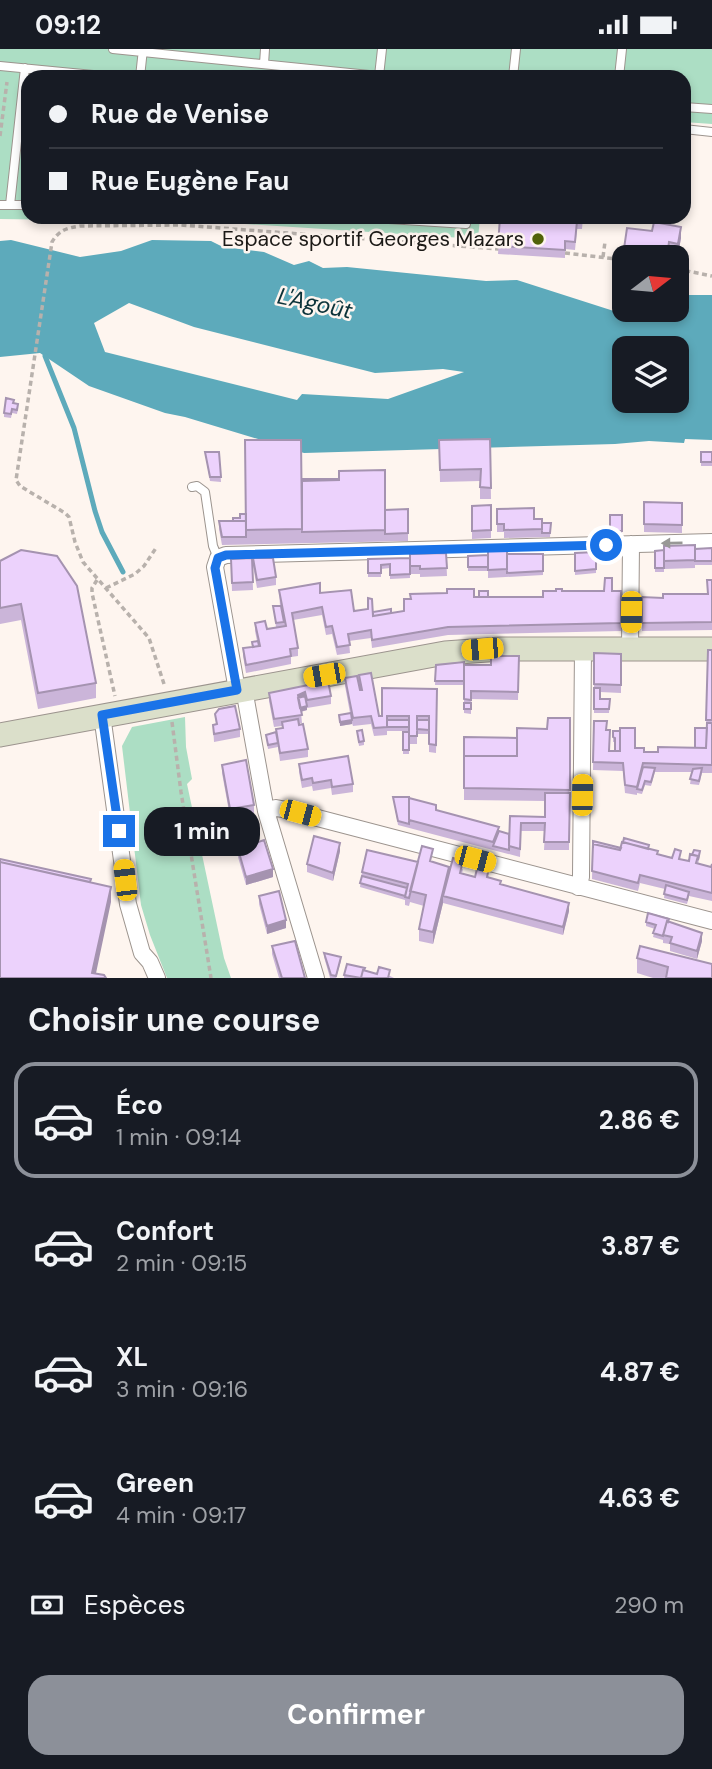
<!DOCTYPE html>
<html lang="fr">
<meta charset="utf-8">
<style>
body{margin:0;font-family:"DM Sans",sans-serif;background:#242831;color:#f1f3f6;height:100vh;display:flex;flex-direction:column;font-size:26px;white-space:nowrap}
*{box-sizing:border-box;margin:0}
p{font-size:23px;color:#9ea1a6}
.icon{flex:none;width:38px;height:38px;fill:none;stroke:currentColor;stroke-width:2;stroke-linecap:round;stroke-linejoin:round}
.map{position:relative;height:929px;overflow:hidden}
.panel{display:flex;flex-direction:column;background:#171b24;flex:1}
.panel>*{flex:none}
.hud{position:absolute;left:21px;top:21px;width:670px;height:154px;border-radius:21px;box-shadow:0 4px 10px #0003;display:grid;align-content:center;height:154px;padding:0 28px;background:#171b24}
.needle{width:46px;rotate:74deg}
.tools{position:absolute;left:612px;top:196px;display:grid;gap:14px}
.tools a{display:grid;place-items:center;width:77px;height:77px;border-radius:14px;background:#171b24;box-shadow:0 4px 10px #0003;font-size:35px}
.end{position:absolute;width:32px;height:32px;margin:-16px;border:9px solid #1a73e8;background:#fff;box-shadow:0 0 0 4px #fff}
.from{border-radius:50%}
.bubble{position:absolute;height:49px;border-radius:21px;background:#171b24;box-shadow:0 4px 10px #0003;font-size:23px;font-weight:700;line-height:49px;text-align:center}
.car{position:absolute;width:21px;height:42px;margin:-21px -10px;border-radius:9px;box-shadow:0 0 5px 2px #0007;background:linear-gradient(#f5c518 24%,#345 0 40%,#f5c518 0 76%,#345 0 86%,#f5c518 0)}
.hud b{display:flex;align-items:center;gap:24px;height:66px;font-size:26px}
.hud b+b{border-top:2px solid #363941}
.hud i{width:18px;height:18px;background:#f1f3f6}
ul{padding:0;list-style:none}
li{display:flex;align-items:center;gap:21px;height:116px;margin:0 14px 10px;padding:0 14px;border:4px solid transparent;border-radius:21px}
li div{flex:1}
li b{display:block;font-size:26px}
li em{font-style:normal;font-weight:700}
li.active{border-color:#8c9099}
li>.icon{width:63px;height:63px;stroke-width:1.5}
h2{padding:0 28px;font-size:32px;line-height:84px}
.pay{display:flex;align-items:center;gap:18px;height:77px;padding:0 28px;font-size:26px}
.pay p{margin-inline-start:auto}
.action{display:flex;gap:14px;margin-top:auto;padding:14px 28px}
.action a{flex:1;height:80px;border-radius:21px;background:#8c9099;color:#fff;font-size:28px;font-weight:700;line-height:80px;text-align:center}
.status{display:flex;justify-content:space-between;align-items:center;height:49px;padding:0 35px;background:#171b24;direction:ltr}
.status svg{height:19px;fill:currentColor}
.map>svg:first-child{display:block}
.green{fill:#acdec4}
.water{fill:#5daabb;fill-rule:evenodd}
.lines{fill:none;stroke-linecap:round;stroke-linejoin:round}
.stream{stroke:#5daabb;stroke-width:5}
.lane-casing{stroke:#9c948e;stroke-width:10}
.street-casing{stroke:#9c948e;stroke-width:18}
.secondary-casing{stroke:#9c948e;stroke-width:25}
.path{stroke:#b8b1ac;stroke-width:3.5;stroke-dasharray:5 3.5;stroke-linecap:butt}
.lane{stroke:#fff;stroke-width:8}
.street{stroke:#fff;stroke-width:16}
.secondary{stroke:#dbdfca;stroke-width:23}
.wall{fill:#cbb5d9}
.shaded-wall{fill:#a593b0}
.building{fill:#ecd2fc;stroke:#a593b0;stroke-width:2}
.oneway{fill:#989896}
.route{stroke:#1a73e8;stroke-width:9}
.poi-dot{fill:#516209;stroke:#fef5ef;stroke-width:2.5}
.labels{text-anchor:middle;dominant-baseline:central;stroke-width:5;stroke-linejoin:round;paint-order:stroke}
.poi-label{font-size:21px;fill:#1b1916;stroke:#fef5ef;text-anchor:end}
.water-label{font-size:23px;font-style:italic;fill:#0b3239;stroke:#fef5ef}
</style>
<div class="status"><b>09:12</b><svg viewBox="0 0 49 12"><path d="M0 12V9h3v3zM5 12V6h3v6zM10 12V3h3v9zM15 12V0h3v12zM26 1h20v11H26zM47 4h2v5h-2z"/></svg></div>
<div class="map">
<svg width="712" height="929" viewBox="0 0 712 929">
<rect width="100%" height="100%" fill="#fef5ef"/>
<path class="green" d="M0,0H712V75L684,73V28H28V168H480L478,190L214,173L0,170Z
M185,668L186,698L192,730L187,735L224,909L231,929H167L150,886L141,856L122,697L132,678Z"/>
<path class="water" d="M11,191L80,208L121,202L152,191L211,192L223,198L264,203L294,216L309,212L323,219L347,218L486,232L517,231L620,264L651,265L657,261H677V246H712V391L685,390L684,394L649,392L615,395L304,404L185,368L165,364L89,337L40,304L0,308V192ZM129,254L194,278L375,324L443,320L464,323L388,350L302,345L297,351L105,303L94,274ZM625,299H677V352H625Z"/>
<g class="lines">
<path class="stream" d="M45,307L74,379L95,462L102,483L123,523"/>
<defs>
<path id="lane" d="M113,0L389,28
M264,15L265,0
M0,17L114,28
M379,27L382,0
M140,28L143,0
M513,28L516,0
M619,28L622,0
M684,58L712,60
M684,80L712,83
M0,156H28
M10,156L25,19
M358,168L466,175L467,168
M192,438L197,437L205,443L213,497L218,509"/>
<path id="street" d="M630,599L631,495
M244,640L266,762L316,929
M237,641L215,518L218,509L226,506L712,493
M102,666L128,855L142,904L150,913L157,929
M266,762L276,759L287,761L712,872
M578,838L581,828L583,599"/>
<path id="secondary" d="M0,686L445,604L501,600H712"/>
</defs>
<use href="#lane" class="lane-casing"/>
<use href="#street" class="street-casing"/>
<use href="#secondary" class="secondary-casing"/>
<path class="path" d="M0,87L7,33
M565,204L624,211
M603,208L605,193
M677,220L712,227
M97,531L92,539V544L115,647
M106,539L135,525L144,517L156,499
M164,635L149,589L83,513L75,493L69,468L65,464L20,437L16,431L52,193C59,181 67,179 80,177L181,176L499,200
M172,673L181,743L211,929"/>
<use href="#lane" class="lane"/>
<use href="#street" class="street"/>
<use href="#secondary" class="secondary"/>
</g>
<path class="wall" d="M488,168H583L582,180H577L575,201L565,200V209L498,205L500,173L488,172Z
M627,179L681,189L678,206L669,205L625,208V247L619,246V234Z
M14,354L18,359L17,365L12,364L11,369L4,368V364Z
M490,390L491,450H480V432L440,433L439,391Z
M205,403H219L221,433L210,432Z
M701,403H712V417H701Z
M302,430L385,461L408,460V492L222,496L219,480V472H233L240,469Z
M644,453L682,454V484L644,483Z
M491,456V489L472,490V457Z
M497,460L534,470L542,474H551L550,488L504,489V483H497Z
M610,466H622V486H610Z
M695,496V519L664,520V523H655V502L664,501Z
M712,499V516H695V500Z
M596,503V524L575,526V504Z
M446,504L447,527L420,528V525H410V521V529L390,530V519L381,520V528H368V510L410,509Z
M543,505V526L488,529V521V522H468V507Z
M252,509L253,541L232,542L231,510Z
M253,509L276,528V536L257,539L253,517Z
M0,512L96,634V649L38,660L21,571L0,575Z
M712,531V581L642,582V548L663,549L708,545Z
M279,541L320,544L354,562L391,564L474,548H543L562,542H621V582L448,586L372,599L371,589L349,592L350,604L337,606L332,585L326,586L322,566L293,571L298,599V607L291,608V615L246,624L243,607V599L252,598V593L257,592L255,582V574L267,580L276,578L273,557H280Z
M708,601H712V724H702L699,736L690,735L692,723H655L651,737L645,736L642,745L637,744V746L625,744L623,722L593,721L594,672L606,680L609,702H615V693H613V682L635,699L644,703H658L695,699L706,679Z
M594,604L621,605V644L600,643V650H610L609,664H594Z
M519,607L518,651L471,650V665L464,664V636H435L436,616H491Z
M359,626L379,667H382L437,640L436,704L429,703V681V685H417V695H409V705H403V683H409V682H387V686L374,687L371,675L353,677L352,674V675L340,677L339,666L350,664L345,637V629L360,641Z
M269,644L331,647V655L307,659V661L301,663L302,674H299L308,700V708L280,712L278,698L268,700L266,686L276,684V680L282,679V677L274,678L269,652Z
M215,665L240,680V688L214,693L213,676L216,675Z
M570,669L569,801H544L545,782H521L520,808L398,776L393,748L509,785L510,767L545,768V752L464,751V688L517,689L547,680Z
M357,682L364,692V696L359,697Z
M299,715L353,735V743L332,746L331,739L313,742L312,737L302,739L299,723Z
M222,716L254,756V764L230,768L222,724Z
M593,792L621,799L649,800L658,805L689,812L700,806L698,815L711,818L712,815V852L689,847L687,855L664,849L665,840L640,834L638,842L592,830Z
M226,797L243,798L273,828L246,836L238,808V805L227,807Z
M340,802L333,832L307,823V815Z
M418,813H432L449,823L463,820L462,825L475,828L489,827V829L501,835L569,862L563,886L443,854L433,895L419,892V880L424,857L410,853L409,857L405,856V851L360,838L362,823Z
M259,847L286,879L267,885L259,855Z
M646,873H669L702,892L697,910L670,902V895L663,894V891L653,888L655,880L646,877Z
M272,897L305,929H279L272,905Z
M324,904L341,912L336,929H330L324,908Z
M637,909L712,929H653L637,924Z
M365,921L377,925L390,927L394,929H344V926Z"/>
<path class="shaded-wall" d="M681,178V189L678,206V195Z
M305,643V651L298,654V646Z
M307,657V661L299,663V659Z
M352,671V675L340,677V673Z
M340,794V802L333,832V824Z
M449,818V830L443,847V854L433,895V883Z
M273,820V828L246,836V828Z
M111,838V853L95,929L92,924Z
M569,854V862L563,886V878Z
M286,871V879L267,885V877Z
M702,884V892L697,910V902Z"/>
<path class="building" d="M500,168H582V172H577L575,193L565,192V201L498,197Z
M654,173L681,178L678,195L669,193L667,208H625V235L619,234L627,179L652,182Z
M6,349L14,351L13,354L18,355L17,361L12,360L11,365L4,364Z
M490,390L491,439L480,438L481,420L440,421L439,391Z
M245,391H301L302,480L246,481Z
M205,403H219L221,428H210Z
M701,403H712V413H701Z
M385,421V481L302,483V432L339,431V422Z
M302,430H339V431L302,432V439Z
M644,453L682,454V476L644,475Z
M491,456V481L472,482V457Z
M534,459V470H542V480L504,481V475H497V460Z
M408,460V484L385,485V461Z
M240,465H246V472H233V469H240Z
M610,466H622V482H610Z
M219,472H246V488H222Z
M542,474H551L550,484H542Z
M695,496V511L664,512V497Z
M712,499V512H695V500Z
M21,501L57,507L77,537L96,634L38,644L21,555L0,559V512Z
M507,501V520L488,521V502Z
M664,501V519H655V502Z
M596,503V520L575,522V504Z
M446,504L447,519L420,520V517H410V505Z
M507,505H543V522L507,524Z
M488,506V518H468V507Z
M252,509L253,533L232,534L231,510Z
M253,509H273L276,528L257,531Z
M410,509V525L390,526V515L381,516V524H368V510Z
M605,529H612V542H621V574L448,578L372,591L371,581L348,585L350,596L337,598L332,577L326,578L322,558L292,564L298,599L290,600L291,607L246,616L243,599L260,597L255,574L265,572L267,580L286,577L279,541L320,534V544L351,541L354,562L368,560V549L372,550L373,567L404,562V550H411L410,545L447,544V540H474V548H543V542H556V540H562V542H604Z
M707,531H712V573L642,574V548L663,549V545H708Z
M479,542H488V548H479Z
M273,557H281L284,573L276,574Z
M391,560V564L373,567V563Z
M258,592L259,597L253,598L252,593Z
M708,601H712V671H706Z
M594,604L621,605V636L594,635Z
M491,607H519L518,643L471,642V651L464,650V616H491Z
M464,613V632H435L436,616Z
M371,624L379,667H382V639L437,640L436,696L429,695V667H417V687H409V667H387V678L374,679L371,667L353,669L345,629L357,627L360,641H362L359,626Z
M328,632L331,647L307,651L305,643L298,646L302,666L274,670L269,644Z
M594,639H600V650H610L609,660H594Z
M305,647L307,657L300,659L298,649Z
M464,654H471V660H464Z
M235,657L240,680L214,685L213,676L217,675L215,665L219,660Z
M351,664L352,671L340,673L339,666Z
M548,669H570V741L464,739V707H517V679L547,680Z
M298,670L299,676L303,675L308,700L280,704L276,680L283,679L282,673Z
M387,671H409V678H387Z
M417,671H429V681L417,680Z
M594,672H607L606,681H610L609,702H620V679H635V699H644V703H658V698L706,699L707,674H712V716L643,714L637,738L625,736L623,714L593,713Z
M695,679H707L706,699H695Z
M362,681L364,692L359,693L357,682Z
M613,682H620V702H615V689L613,688Z
M276,683L278,694L268,696L266,686Z
M403,683H409V701H403Z
M464,688L517,689V707H464Z
M348,707L353,735L332,738L331,731L313,734L312,729L302,731L299,715Z
M246,711L254,756L230,760L222,716Z
M643,718L655,719L651,733L645,732L642,741L637,740Z
M702,719L699,732L690,730L693,720Z
M545,744H570L569,793H544L545,774H521L520,800L509,797L510,767L545,768Z
M393,748H409V775L398,772Z
M409,749L436,756V761L499,778L493,793L409,771Z
M499,782L509,785V801L493,797Z
M314,787L340,794L333,824L307,815Z
M624,789L649,796L648,800L623,793Z
M264,791L273,820L246,828L238,800Z
M593,792L621,799L620,801L593,795V799Z
M622,793L658,802L657,805L672,809L675,800L681,802L679,810L689,812L690,805L698,807L696,814L711,818L712,815V844L640,826L638,834L592,822L593,795L620,801Z
M242,794L243,798L227,802L226,797Z
M422,797L433,800L430,812L449,818L433,883L419,880L426,846L410,842Z
M367,801L418,813L409,849L405,848L408,835L362,823Z
M694,801L700,802L698,811V807L692,806Z
M453,809L463,812L460,824L475,828L478,816L489,819L487,828L501,832L500,835L569,854L563,878L443,847Z
M0,810L91,830L90,833L0,813Z
M0,813L111,838L92,924L104,926L106,929H0Z
M362,827L407,839L405,847L360,834Z
M666,836L689,843L687,851L664,845Z
M279,842L286,871L267,877L259,847Z
M648,864L669,870L668,873L667,872L663,887L653,884L656,876L646,873Z
M667,872L702,884L697,902L670,894L672,888L663,886Z
M295,892L305,929H282L272,897Z
M640,897L712,915V929H666L668,918L637,909Z
M324,904L341,908L336,927L331,926Z
M347,915L365,919L364,921H363L361,929L344,926Z
M379,918L390,921L388,929H361L363,921L377,925Z"/>
<defs><path id="oneway-solid" d="M-6-.8H1V-3.2L6.5 0L1 3.2V.8H-6Z" transform="scale(1.75)"/></defs>
<use class="oneway" href="#oneway-solid" transform="translate(672 494) rotate(179)"/>
<g class="lines">
<path class="route" d="M119,782L102,666L237,641L215,519L218,509L226,506L606,496"/>
</g>
<circle class="poi-dot" cx="538" cy="190" r="7"/>
<g class="labels">
<g class="poi-label">
<text x="524" y="190">Espace sportif Georges Mazars</text>
</g>
<g class="water-label">
<text transform="translate(315 254) rotate(12)">L'Agoût</text>
</g>
</g>
</svg>
<div class="tools">
<a><svg class="needle" viewBox="-14 -14 28 28"><path d="M0-13l5 13h-10z" fill="#e53935"/><path d="M0 13l5-13h-10z" fill="#9ea1a6"/></svg></a>
<a><svg class="icon" aria-label="layers" viewBox="0 0 24 24"><path d="M12 4l9 5-9 5-9-5zM3 14l9 5 9-5"/></svg></a>
</div>
<i class="end from" style="left:606px;top:496px"></i>
<i class="end" style="left:119px;top:782px"></i>
<div class="bubble" style="left:144px;top:758px;width:116px">1 min</div>
<i class="car" style="left:631px;top:563px;rotate:181deg"></i>
<i class="car" style="left:482px;top:600px;rotate:265deg"></i>
<i class="car" style="left:324px;top:626px;rotate:260deg"></i>
<i class="car" style="left:582px;top:746px;rotate:1deg"></i>
<i class="car" style="left:300px;top:764px;rotate:105deg"></i>
<i class="car" style="left:475px;top:810px;rotate:105deg"></i>
<i class="car" style="left:125px;top:831px;rotate:353deg"></i>
<div class="hud">
<b><i class="from"></i>Rue de Venise</b>
<b><i></i>Rue Eugène Fau</b>
</div>
</div>
<section class="panel">
<h2>Choisir une course</h2>
<ul>
<li class="active"><svg class="icon" aria-label="car" viewBox="0 0 24 24"><path d="M5 17H2v-5l4-1 3-4h7l3 4 3 1v5h-3M9 17h6M6 11h13"/><circle cx="7" cy="17" r="2"/><circle cx="17" cy="17" r="2"/></svg><div><b>Éco</b><p>1 min · 09:14</p></div><em>2.86 €</em></li>
<li><svg class="icon" aria-label="car" viewBox="0 0 24 24"><path d="M5 17H2v-5l4-1 3-4h7l3 4 3 1v5h-3M9 17h6M6 11h13"/><circle cx="7" cy="17" r="2"/><circle cx="17" cy="17" r="2"/></svg><div><b>Confort</b><p>2 min · 09:15</p></div><em>3.87 €</em></li>
<li><svg class="icon" aria-label="car" viewBox="0 0 24 24"><path d="M5 17H2v-5l4-1 3-4h7l3 4 3 1v5h-3M9 17h6M6 11h13"/><circle cx="7" cy="17" r="2"/><circle cx="17" cy="17" r="2"/></svg><div><b>XL</b><p>3 min · 09:16</p></div><em>4.87 €</em></li>
<li><svg class="icon" aria-label="car" viewBox="0 0 24 24"><path d="M5 17H2v-5l4-1 3-4h7l3 4 3 1v5h-3M9 17h6M6 11h13"/><circle cx="7" cy="17" r="2"/><circle cx="17" cy="17" r="2"/></svg><div><b>Green</b><p>4 min · 09:17</p></div><em>4.63 €</em></li>
</ul>
<div class="pay"><svg class="icon" aria-label="cash" viewBox="0 0 24 24"><path d="M3 7h18v10H3z"/><circle cx="12" cy="12" r="2"/></svg>Espèces<p>290 m</p></div>
<div class="action"><a>Confirmer</a></div>
</section>
